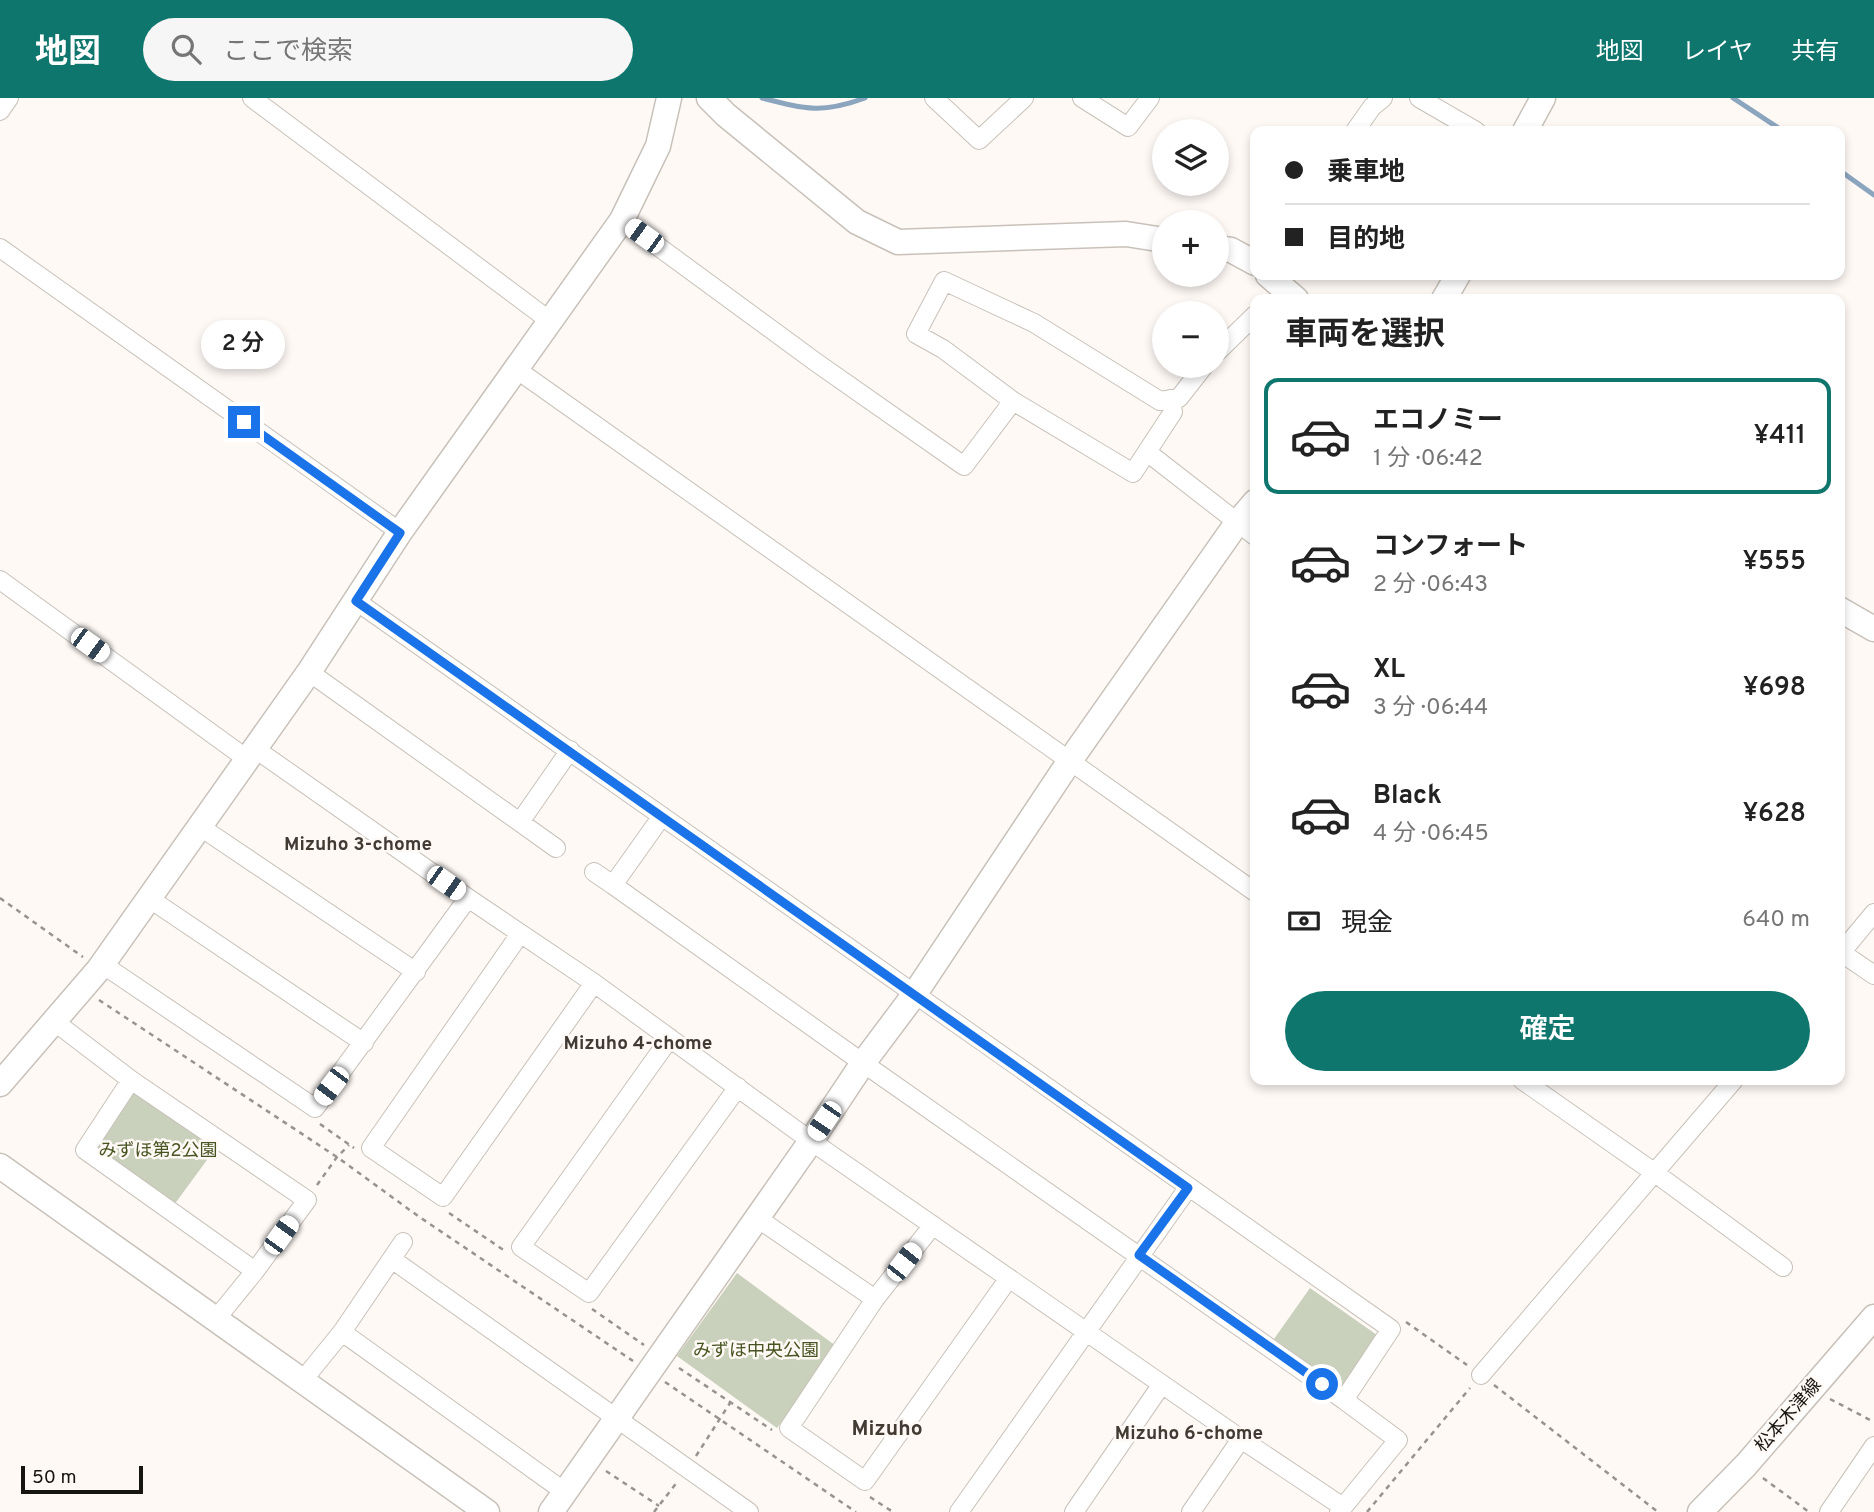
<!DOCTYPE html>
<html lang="ja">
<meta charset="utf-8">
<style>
body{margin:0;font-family:Overpass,"Noto Sans JP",sans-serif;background:#f6f6f6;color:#222;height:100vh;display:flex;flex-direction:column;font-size:26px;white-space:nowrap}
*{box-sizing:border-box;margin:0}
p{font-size:23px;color:#767676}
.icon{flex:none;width:38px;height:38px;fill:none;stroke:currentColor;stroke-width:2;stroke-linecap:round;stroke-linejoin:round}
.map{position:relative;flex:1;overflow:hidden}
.panel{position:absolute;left:1250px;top:196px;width:595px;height:791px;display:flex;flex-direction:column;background:#fff;border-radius:14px;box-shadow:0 4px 10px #0003}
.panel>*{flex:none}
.banner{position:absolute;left:1250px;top:28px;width:595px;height:154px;border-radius:14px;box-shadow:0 4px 10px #0003;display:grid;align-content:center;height:154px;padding:0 35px;background:#fff}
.fabs{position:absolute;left:1152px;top:21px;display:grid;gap:14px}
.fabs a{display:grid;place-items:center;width:77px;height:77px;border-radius:50%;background:#fff;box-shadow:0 4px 10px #0003;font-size:35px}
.scale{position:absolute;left:21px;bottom:18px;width:122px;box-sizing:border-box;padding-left:7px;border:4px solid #171512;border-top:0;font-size:19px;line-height:24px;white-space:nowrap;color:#171512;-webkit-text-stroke:5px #fef9f5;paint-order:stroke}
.end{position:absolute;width:32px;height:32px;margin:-16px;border:9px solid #1a73e8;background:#fff;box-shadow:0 0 0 4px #fff}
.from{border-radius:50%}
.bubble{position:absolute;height:49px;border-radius:24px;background:#fff;box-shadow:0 4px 10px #0003;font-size:23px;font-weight:600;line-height:49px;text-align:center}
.car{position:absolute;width:21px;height:42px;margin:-21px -10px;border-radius:9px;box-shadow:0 0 5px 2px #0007;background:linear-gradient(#fff 24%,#345 0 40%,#fff 0 76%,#345 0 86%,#fff 0)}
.banner b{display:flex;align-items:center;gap:24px;height:66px;font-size:26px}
.banner b+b{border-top:2px solid #e0e0e0}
.banner i{width:18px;height:18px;background:#222}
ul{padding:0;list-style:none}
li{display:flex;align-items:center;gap:21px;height:116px;margin:0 14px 10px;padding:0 21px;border:4px solid transparent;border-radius:14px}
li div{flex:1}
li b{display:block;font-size:26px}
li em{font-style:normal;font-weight:600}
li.on{border-color:#0f766e}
li>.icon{width:63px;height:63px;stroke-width:1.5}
h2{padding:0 35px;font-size:32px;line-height:84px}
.pay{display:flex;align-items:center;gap:18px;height:77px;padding:0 35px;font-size:26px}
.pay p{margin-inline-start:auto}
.action{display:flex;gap:14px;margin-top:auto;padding:14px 35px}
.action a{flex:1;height:80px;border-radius:42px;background:#0f766e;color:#fff;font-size:28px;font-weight:600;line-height:80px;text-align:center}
header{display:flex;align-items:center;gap:42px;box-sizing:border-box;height:98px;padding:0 35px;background:#0f766e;color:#fff}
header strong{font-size:33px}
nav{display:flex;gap:38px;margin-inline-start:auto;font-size:24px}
.search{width:490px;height:63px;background:#f6f6f6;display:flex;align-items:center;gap:18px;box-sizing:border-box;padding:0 24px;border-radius:38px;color:#767676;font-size:26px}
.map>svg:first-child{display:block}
.green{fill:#c9d0bb}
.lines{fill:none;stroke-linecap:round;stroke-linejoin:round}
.stream{stroke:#8ca5be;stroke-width:5}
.street-casing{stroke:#c8c1b9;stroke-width:20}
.secondary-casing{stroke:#c8c1b9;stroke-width:27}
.path{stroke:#97938f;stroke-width:2.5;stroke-dasharray:5 5;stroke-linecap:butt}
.street{stroke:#fff;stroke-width:18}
.secondary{stroke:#fff;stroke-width:24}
.route{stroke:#1a73e8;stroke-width:9}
.labels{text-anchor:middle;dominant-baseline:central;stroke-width:5;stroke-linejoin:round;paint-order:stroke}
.park-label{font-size:18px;fill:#475421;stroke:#fef9f5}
.street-label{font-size:18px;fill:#171512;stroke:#fef9f5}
.neighbourhood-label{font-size:19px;font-weight:bold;fill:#413b34;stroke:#fef9f5}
.quarter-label{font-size:21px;font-weight:bold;fill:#413b34;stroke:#fef9f5}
</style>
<header>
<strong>地図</strong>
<div class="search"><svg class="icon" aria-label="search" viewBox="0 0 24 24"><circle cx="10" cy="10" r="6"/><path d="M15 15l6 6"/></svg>ここで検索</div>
<nav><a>地図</a><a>レイヤ</a><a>共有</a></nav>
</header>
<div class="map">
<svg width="1874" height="1414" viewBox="0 0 1874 1414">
<rect width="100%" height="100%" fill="#fef9f5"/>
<path class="green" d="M134,993L215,1051L174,1107L95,1051Z
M737,1175L836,1248L777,1330L677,1258Z
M1310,1190L1377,1237L1342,1290L1274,1241Z"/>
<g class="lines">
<path class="stream" d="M762,0C805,11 822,16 865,0
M1733,0L1783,33
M1839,72L1874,97"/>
<defs>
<path id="street" d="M252,0L550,223
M934,0L979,42L1024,0
M1082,0L1128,29L1150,0
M1419,0L1476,33
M0,13L9,0
M1355,33L1372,9L1383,0
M622,122L817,265L964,368L1013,303
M0,150L400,434
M1216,255L1255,217
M516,271L1255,794
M1170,301L1173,314L1133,375L1013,303L943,251L916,236L944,183L1034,225L1160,303L1179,300L1204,268
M1147,354L1255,438
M0,482L247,661
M356,503L1391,1231L1344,1302
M309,574L556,750
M254,650L468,800L594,885L811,1043L1241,1341L1343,1409
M662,718L613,787L863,965L1344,1302L1398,1342L1339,1414
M520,724L570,652
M199,728L416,874
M594,774L613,787
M150,801L364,945
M520,836L371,1050L443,1099L594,885
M1839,853L1874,877
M1839,857L1874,815
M102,866L315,1010L468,800
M55,924L131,982L307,1102L255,1173L216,1221
M670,940L521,1149L589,1195L738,989
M131,982L85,1052L255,1173
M1522,982L1655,1075L1783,1169
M757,1120L875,1201
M933,1127L875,1201L789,1330L865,1383L1009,1180
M393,1162L749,1414
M342,1234L565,1394
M1481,1277L1734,982
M303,1282L342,1234L403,1144
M959,1414L1188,1090
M1074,1414L1162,1286
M1191,1414L1241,1341
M1829,1414L1874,1348"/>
<path id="secondary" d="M709,0L726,17L857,124L898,144L1126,136L1164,142
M1525,33L1543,0
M1216,150L1231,152L1255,165
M1268,177L1296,201
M1444,201L1458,177
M1839,511L1874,531
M0,986L99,871L309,574L400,434L622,122L658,48L669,0
M0,1068L487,1414
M551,1414L811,1043L863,965L914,897L1069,664L1237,425L1255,404
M1700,1414L1746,1367L1874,1219"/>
</defs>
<use href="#street" class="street-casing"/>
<use href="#secondary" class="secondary-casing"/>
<path class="path" d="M0,800L83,859
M99,902L337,1059L418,1118L633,1263
M320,1026L354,1050
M317,1087L337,1059L349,1047
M449,1115L505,1153
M592,1211L644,1247
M1406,1224L1467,1267
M679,1270L772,1332
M665,1284L856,1414
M1494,1287L1658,1414
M1830,1301L1874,1324
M696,1358L730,1305
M606,1373L659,1408
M1763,1380L1809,1414
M870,1399L893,1414
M654,1414L678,1383
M1367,1414L1470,1290"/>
<use href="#street" class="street"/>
<use href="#secondary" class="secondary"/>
</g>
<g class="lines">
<path class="route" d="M244,324L400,435L356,503L1188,1090L1139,1157L1322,1286"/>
</g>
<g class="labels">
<g class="park-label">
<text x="158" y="1053">みずほ第2公園</text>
<text x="756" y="1253">みずほ中央公園</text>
</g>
<g class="street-label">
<text transform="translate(1789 1318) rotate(-49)">松本木津線</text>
</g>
<g class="neighbourhood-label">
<text x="358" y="747">Mizuho 3-chome</text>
<text x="638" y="946">Mizuho 4-chome</text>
<text x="1189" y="1336">Mizuho 6-chome</text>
</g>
<g class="quarter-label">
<text x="887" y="1331">Mizuho</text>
</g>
</g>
</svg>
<div class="fabs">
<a><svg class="icon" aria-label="layers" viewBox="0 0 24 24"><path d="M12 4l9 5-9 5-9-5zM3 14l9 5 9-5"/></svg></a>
<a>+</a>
<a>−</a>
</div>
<div class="scale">50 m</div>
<i class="end from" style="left:1322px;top:1286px"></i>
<i class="end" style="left:244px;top:324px"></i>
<div class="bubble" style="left:201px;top:222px;width:84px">2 分</div>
<i class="car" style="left:644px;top:138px;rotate:306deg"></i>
<i class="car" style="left:90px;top:547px;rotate:126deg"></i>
<i class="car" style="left:446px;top:785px;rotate:125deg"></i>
<i class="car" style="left:331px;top:988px;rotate:217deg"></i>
<i class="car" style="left:824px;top:1023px;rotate:214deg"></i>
<i class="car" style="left:281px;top:1137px;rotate:36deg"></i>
<i class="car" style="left:904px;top:1164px;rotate:38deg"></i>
<div class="banner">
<b><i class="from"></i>乗車地</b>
<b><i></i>目的地</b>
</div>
<section class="panel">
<h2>車両を選択</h2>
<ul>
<li class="on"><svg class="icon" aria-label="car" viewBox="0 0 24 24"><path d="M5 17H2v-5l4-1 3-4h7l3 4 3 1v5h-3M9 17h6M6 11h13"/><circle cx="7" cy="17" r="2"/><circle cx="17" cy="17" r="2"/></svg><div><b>エコノミー</b><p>1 分 · 06:42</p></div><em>¥411</em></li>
<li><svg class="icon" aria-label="car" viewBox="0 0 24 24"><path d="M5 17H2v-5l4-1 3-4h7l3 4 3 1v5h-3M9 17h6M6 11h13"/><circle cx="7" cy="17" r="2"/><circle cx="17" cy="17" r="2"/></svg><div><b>コンフォート</b><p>2 分 · 06:43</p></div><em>¥555</em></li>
<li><svg class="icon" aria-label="car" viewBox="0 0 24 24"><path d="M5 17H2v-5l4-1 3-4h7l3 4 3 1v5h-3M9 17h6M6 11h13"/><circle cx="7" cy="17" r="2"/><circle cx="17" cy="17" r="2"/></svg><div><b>XL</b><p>3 分 · 06:44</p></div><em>¥698</em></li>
<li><svg class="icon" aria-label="car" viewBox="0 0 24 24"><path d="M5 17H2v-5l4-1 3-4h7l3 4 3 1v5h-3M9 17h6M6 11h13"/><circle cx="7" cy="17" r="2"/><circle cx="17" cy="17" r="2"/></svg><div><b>Black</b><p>4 分 · 06:45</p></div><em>¥628</em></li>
</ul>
<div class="pay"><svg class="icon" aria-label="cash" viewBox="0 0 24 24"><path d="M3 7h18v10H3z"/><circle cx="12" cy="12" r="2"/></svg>現金<p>640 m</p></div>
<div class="action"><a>確定</a></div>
</section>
</div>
